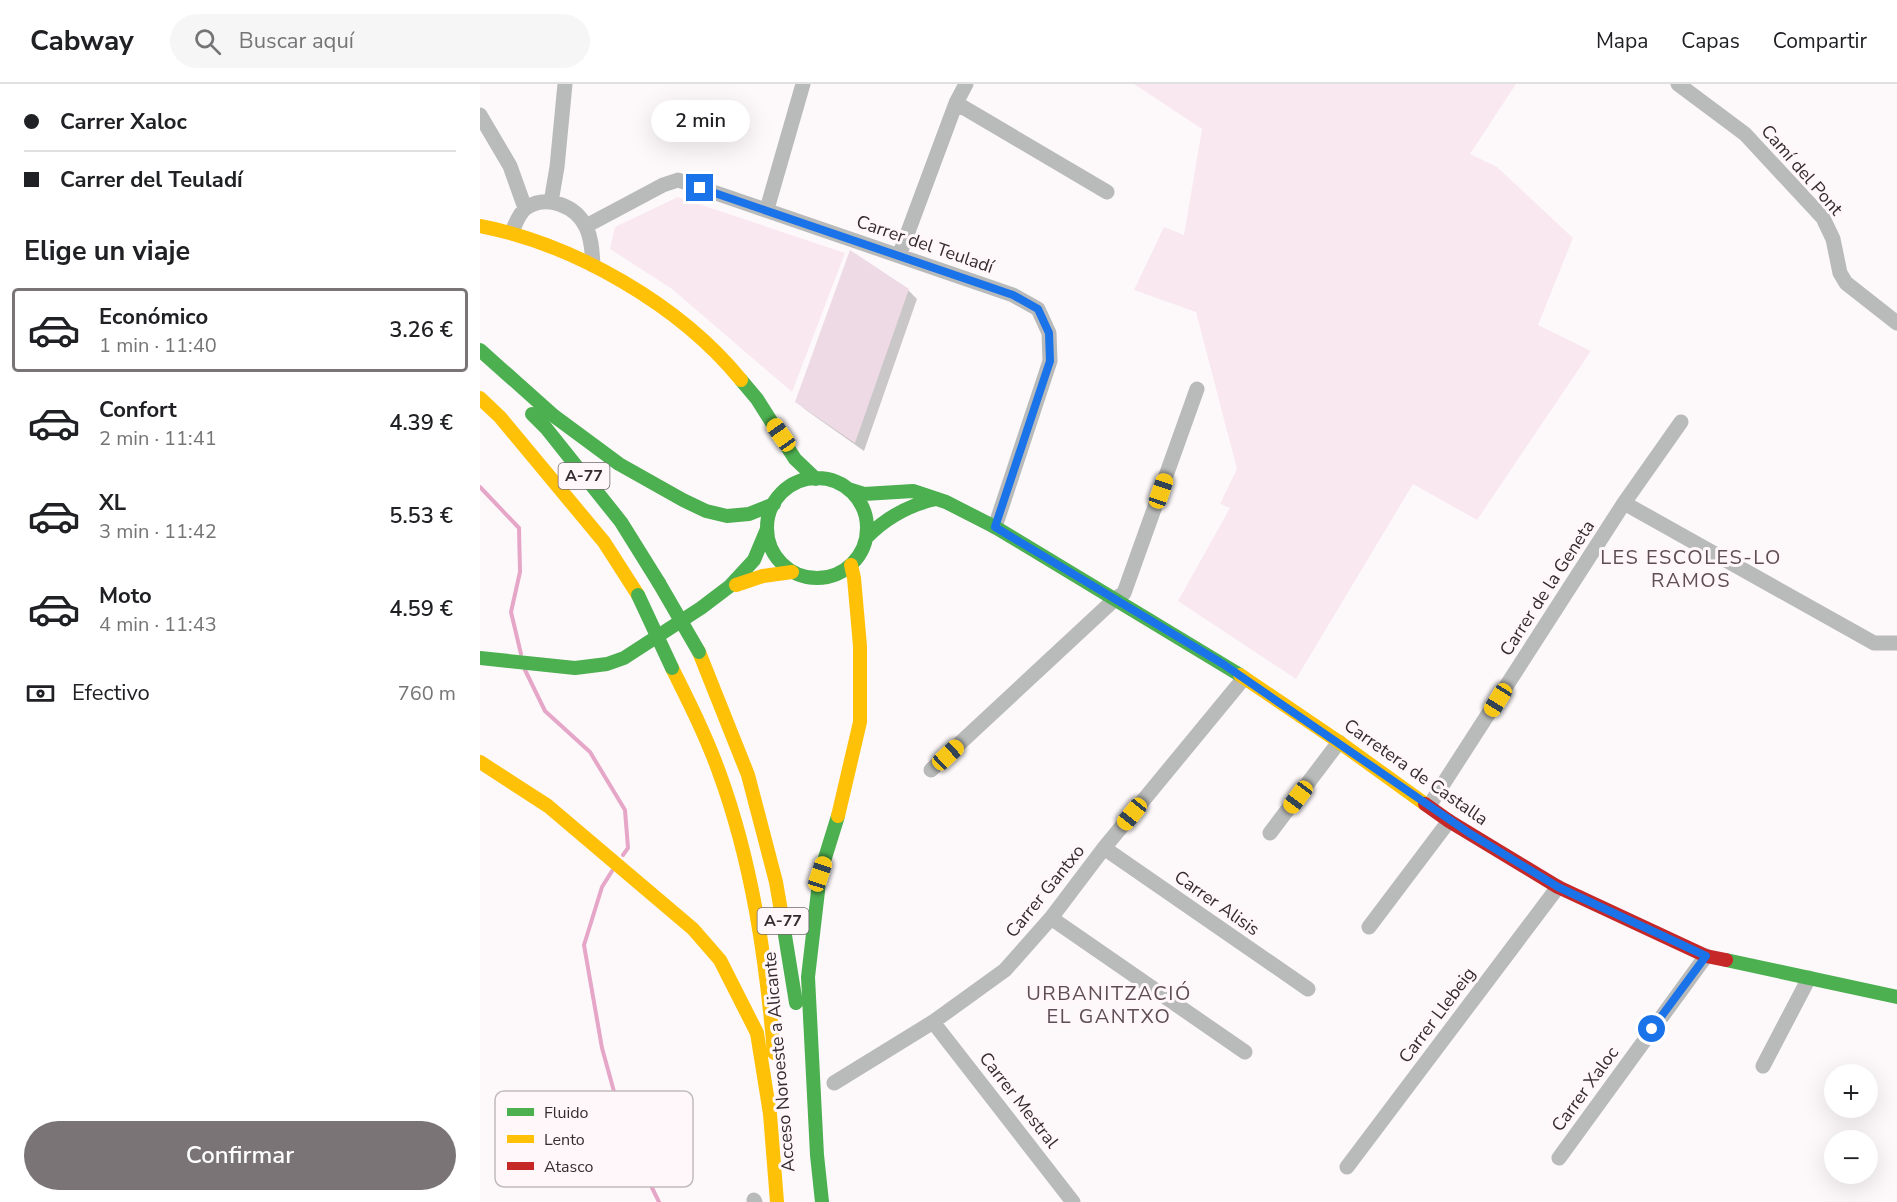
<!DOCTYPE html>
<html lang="es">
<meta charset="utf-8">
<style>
body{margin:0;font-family:"Nunito Sans",sans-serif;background:#f6f6f6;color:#202124;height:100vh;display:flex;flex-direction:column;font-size:22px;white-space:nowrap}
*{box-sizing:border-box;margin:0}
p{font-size:20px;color:#757577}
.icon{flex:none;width:33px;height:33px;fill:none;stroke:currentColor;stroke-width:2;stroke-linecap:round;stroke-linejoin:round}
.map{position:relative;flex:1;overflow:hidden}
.drawer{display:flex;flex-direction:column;background:#fff;width:480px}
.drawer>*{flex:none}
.hud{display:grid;align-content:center;height:132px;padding:0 24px;background:#fff}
.buttons{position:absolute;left:1344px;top:980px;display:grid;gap:12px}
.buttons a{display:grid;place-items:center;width:54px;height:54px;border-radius:50%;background:#fff;box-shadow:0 6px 24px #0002;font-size:30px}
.end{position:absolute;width:27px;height:27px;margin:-14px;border:8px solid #1a73e8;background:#fff;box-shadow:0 0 0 3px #fff}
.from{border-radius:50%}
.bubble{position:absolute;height:42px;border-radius:21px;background:#fff;box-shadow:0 6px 24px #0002;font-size:20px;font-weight:600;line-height:42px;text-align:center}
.car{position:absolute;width:18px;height:36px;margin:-18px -9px;border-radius:8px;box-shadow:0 0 4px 2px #0007;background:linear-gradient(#f5c518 24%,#345 0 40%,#f5c518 0 76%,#345 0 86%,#f5c518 0)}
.hud b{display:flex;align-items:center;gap:21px;height:57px;font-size:22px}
.hud b+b{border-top:2px solid #e0e0e0}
.hud i{width:15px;height:15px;background:#202124}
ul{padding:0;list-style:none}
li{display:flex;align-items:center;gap:18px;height:84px;margin:0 12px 9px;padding:0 12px;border:3px solid transparent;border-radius:6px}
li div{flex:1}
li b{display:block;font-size:22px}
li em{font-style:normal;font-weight:600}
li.on{border-color:#7a7477}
li>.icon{width:54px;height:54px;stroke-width:1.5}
h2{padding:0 24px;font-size:27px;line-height:72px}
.pay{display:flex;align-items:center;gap:15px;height:66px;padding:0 24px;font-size:22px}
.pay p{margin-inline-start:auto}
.action{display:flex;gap:12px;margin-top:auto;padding:12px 24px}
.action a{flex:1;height:69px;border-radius:36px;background:#7a7477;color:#fff;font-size:24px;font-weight:600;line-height:69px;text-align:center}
header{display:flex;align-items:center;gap:36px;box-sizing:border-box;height:84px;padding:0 30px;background:#fff;border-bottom:2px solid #e0e0e0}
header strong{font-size:28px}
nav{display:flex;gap:33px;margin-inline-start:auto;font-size:21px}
.search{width:420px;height:54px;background:#f6f6f6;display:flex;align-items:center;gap:15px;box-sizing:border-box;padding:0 21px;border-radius:33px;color:#757577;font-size:22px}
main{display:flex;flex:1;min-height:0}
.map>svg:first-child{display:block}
.green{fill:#f9e8f0}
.shadow{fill:#0003}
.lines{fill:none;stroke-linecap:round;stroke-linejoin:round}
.stream{stroke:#e5a6c7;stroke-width:4}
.building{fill:#eedae4}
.street{stroke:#b9baba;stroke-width:15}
.fast{stroke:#4caf50;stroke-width:14}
.slow{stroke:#ffc107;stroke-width:14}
.jam{stroke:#c62828;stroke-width:14}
.fast-bridge{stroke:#4caf50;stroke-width:14}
.route{stroke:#1a73e8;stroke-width:8}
.labels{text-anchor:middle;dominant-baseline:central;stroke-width:6;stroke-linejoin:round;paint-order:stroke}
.shield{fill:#fff7fa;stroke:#71696d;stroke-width:1.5}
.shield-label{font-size:16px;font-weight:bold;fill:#342c30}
.street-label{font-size:18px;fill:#342c30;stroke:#fff7fa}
.neighbourhood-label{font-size:20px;letter-spacing:1.5px;fill:#5e4d55;stroke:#fff7fa}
.key{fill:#fff7fa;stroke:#c2babd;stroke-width:1.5}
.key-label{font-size:16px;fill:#342c30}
</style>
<header>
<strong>Cabway</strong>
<div class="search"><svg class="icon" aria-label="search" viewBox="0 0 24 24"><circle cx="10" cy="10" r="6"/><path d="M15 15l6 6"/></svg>Buscar aquí</div>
<nav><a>Mapa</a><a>Capas</a><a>Compartir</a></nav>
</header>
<main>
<section class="drawer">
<div class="hud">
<b><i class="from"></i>Carrer Xaloc</b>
<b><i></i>Carrer del Teuladí</b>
</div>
<h2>Elige un viaje</h2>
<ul>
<li class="on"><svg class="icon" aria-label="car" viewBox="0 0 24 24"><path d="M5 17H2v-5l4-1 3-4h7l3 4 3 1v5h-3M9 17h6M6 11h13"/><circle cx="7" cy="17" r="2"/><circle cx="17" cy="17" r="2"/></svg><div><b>Económico</b><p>1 min · 11:40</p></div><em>3.26 €</em></li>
<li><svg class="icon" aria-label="car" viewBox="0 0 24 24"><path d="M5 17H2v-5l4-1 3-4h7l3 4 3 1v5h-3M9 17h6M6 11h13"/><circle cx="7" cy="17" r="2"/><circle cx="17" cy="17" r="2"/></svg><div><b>Confort</b><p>2 min · 11:41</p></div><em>4.39 €</em></li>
<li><svg class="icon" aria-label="car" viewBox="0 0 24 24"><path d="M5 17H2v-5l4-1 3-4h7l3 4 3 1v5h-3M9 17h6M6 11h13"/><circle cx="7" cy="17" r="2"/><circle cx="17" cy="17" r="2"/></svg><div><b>XL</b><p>3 min · 11:42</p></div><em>5.53 €</em></li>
<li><svg class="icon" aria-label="car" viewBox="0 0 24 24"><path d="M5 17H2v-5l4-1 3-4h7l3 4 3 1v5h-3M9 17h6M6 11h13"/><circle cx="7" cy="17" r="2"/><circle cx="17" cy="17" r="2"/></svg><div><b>Moto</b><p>4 min · 11:43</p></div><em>4.59 €</em></li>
</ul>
<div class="pay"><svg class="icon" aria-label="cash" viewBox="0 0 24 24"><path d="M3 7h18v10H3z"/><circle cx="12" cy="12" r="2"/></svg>Efectivo<p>760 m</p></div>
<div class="action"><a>Confirmar</a></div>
</section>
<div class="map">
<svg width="1417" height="1118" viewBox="0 0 1417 1118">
<rect width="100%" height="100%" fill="#fdf9fb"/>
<path class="green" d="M654,0H1036L990,70L1017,83L1093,154L1058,241L1111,267L997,436L933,400L816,595L698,517L750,424L740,420L757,385L716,228L654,206L684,143L704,151L722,45Z
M198,113L365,169L312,308L192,205L130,165L135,143Z"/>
<path class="shadow" d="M428,206L437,215L384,367L326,326L316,317Z"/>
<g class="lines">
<path class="stream" d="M0,403L39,444L40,488L31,528L41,570
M45,586L65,627L110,668L145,726L148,764L143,771
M132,787L122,803L104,861L122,964L146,1051L179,1118"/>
</g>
<path class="building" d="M370,166L429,205L375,359L315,318Z"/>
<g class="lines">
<path class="street" d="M1198,0L1265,50L1343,134L1353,155L1360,189L1366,199L1417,239
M476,19L627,108
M0,31L30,82L45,124
M71,118L77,83L85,0
M287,125L323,0
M106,142L183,101L198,96L533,211L558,225L569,249L570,277L515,443
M32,148C35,141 39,129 46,124C67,110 96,122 106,143C112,155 112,168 113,181
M419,172L476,19L486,0
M1144,419L1394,559H1417
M451,686L635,515L644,509L717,305
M949,722L1144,419L1201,338
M790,749L859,658
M624,764L828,905
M571,834L765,968
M889,843L969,737
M453,938L593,1118
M1283,982L1329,894
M354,999L453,938L525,886L571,834L624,764L764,594
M1079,1074L1226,872
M867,1083L1078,803
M274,1116L275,1118"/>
<path class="fast" d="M0,266L74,332L139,380L203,416L226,427L247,432L269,430L294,420
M261,296L277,315L315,375L336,395
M52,330L66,344L141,438L179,499
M287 444a50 50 0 1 1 100 0a50 50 0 1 1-100 0Z
M368,405L384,410L433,407L466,418L515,443L760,591
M387,453C407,433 428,421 456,415
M0,574L95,584L127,580L144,574L221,524L250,502L274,476L287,445
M303,839L316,919
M1246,876L1417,913
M342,1118L337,1071L328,893L340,790L358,732"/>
<path class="slow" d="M0,142C94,160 200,221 261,296
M0,314L20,333L124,458L158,511
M256,501L283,492L312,488
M219,568L268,691L296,798L303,839
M192,584C209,618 226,652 239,688C272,778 286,874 294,969
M760,591L859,658L945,720
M0,678L68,722L213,845L240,876L277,949L290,1030L297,1118
M358,732L380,638V562L374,494L371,481"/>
<path class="jam" d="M945,720L969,737L1078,803L1226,872L1246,876"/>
<path class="fast-bridge" d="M179,499L219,568
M158,511L192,584"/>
</g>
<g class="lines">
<path class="route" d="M220,104L533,211L558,225L569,249L570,277L515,443L743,580L989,749L1078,803L1226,872L1172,945"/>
</g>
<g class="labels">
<g class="shield">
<rect x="78.5" y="379" width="51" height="26" rx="4.5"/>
<rect x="277.5" y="824" width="51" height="26" rx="4.5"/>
</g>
<g class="shield-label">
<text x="104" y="392">A-77</text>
<text x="303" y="837">A-77</text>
</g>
<g class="street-label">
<text transform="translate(1322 86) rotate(49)">Camí del Pont</text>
<text transform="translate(445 160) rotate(19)">Carrer del Teuladí</text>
<text transform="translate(1067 504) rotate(-57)">Carrer de la Geneta</text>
<text transform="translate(936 688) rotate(35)">Carretera de Castalla</text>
<text transform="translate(565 807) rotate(-51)">Carrer Gantxo</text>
<text transform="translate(737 819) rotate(35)">Carrer Alisis</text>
<text transform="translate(957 931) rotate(-53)">Carrer Llebeig</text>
<text transform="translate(299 978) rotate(-95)">Acceso Noroeste a Alicante</text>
<text transform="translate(1105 1005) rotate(-54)">Carrer Xaloc</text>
<text transform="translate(539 1016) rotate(52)">Carrer Mestral</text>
</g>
<g class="neighbourhood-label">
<text x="1211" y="473">LES ESCOLES-LO<tspan x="1211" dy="23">RAMOS</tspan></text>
<text x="629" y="909">URBANITZACIÓ<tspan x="629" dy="23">EL GANTXO</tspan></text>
</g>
</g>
<rect x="15" y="1007" width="198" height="96" rx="9" class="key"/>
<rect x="27" y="1024" width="27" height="8" fill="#4caf50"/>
<rect x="27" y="1051" width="27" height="8" fill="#ffc107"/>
<rect x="27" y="1078" width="27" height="8" fill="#c62828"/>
<g class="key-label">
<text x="64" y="1034">Fluido</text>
<text x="64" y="1061">Lento</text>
<text x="64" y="1088">Atasco</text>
</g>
</svg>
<div class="buttons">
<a>+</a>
<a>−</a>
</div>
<i class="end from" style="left:1172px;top:945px"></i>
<i class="end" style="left:220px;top:104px"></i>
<div class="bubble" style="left:171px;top:16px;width:99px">2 min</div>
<i class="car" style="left:301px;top:351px;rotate:325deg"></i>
<i class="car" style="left:681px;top:407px;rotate:19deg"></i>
<i class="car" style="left:1018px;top:616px;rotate:212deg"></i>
<i class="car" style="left:468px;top:671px;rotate:47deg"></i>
<i class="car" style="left:818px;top:713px;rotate:217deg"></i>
<i class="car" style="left:652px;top:730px;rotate:219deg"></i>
<i class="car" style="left:340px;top:790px;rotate:18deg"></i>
</div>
</main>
